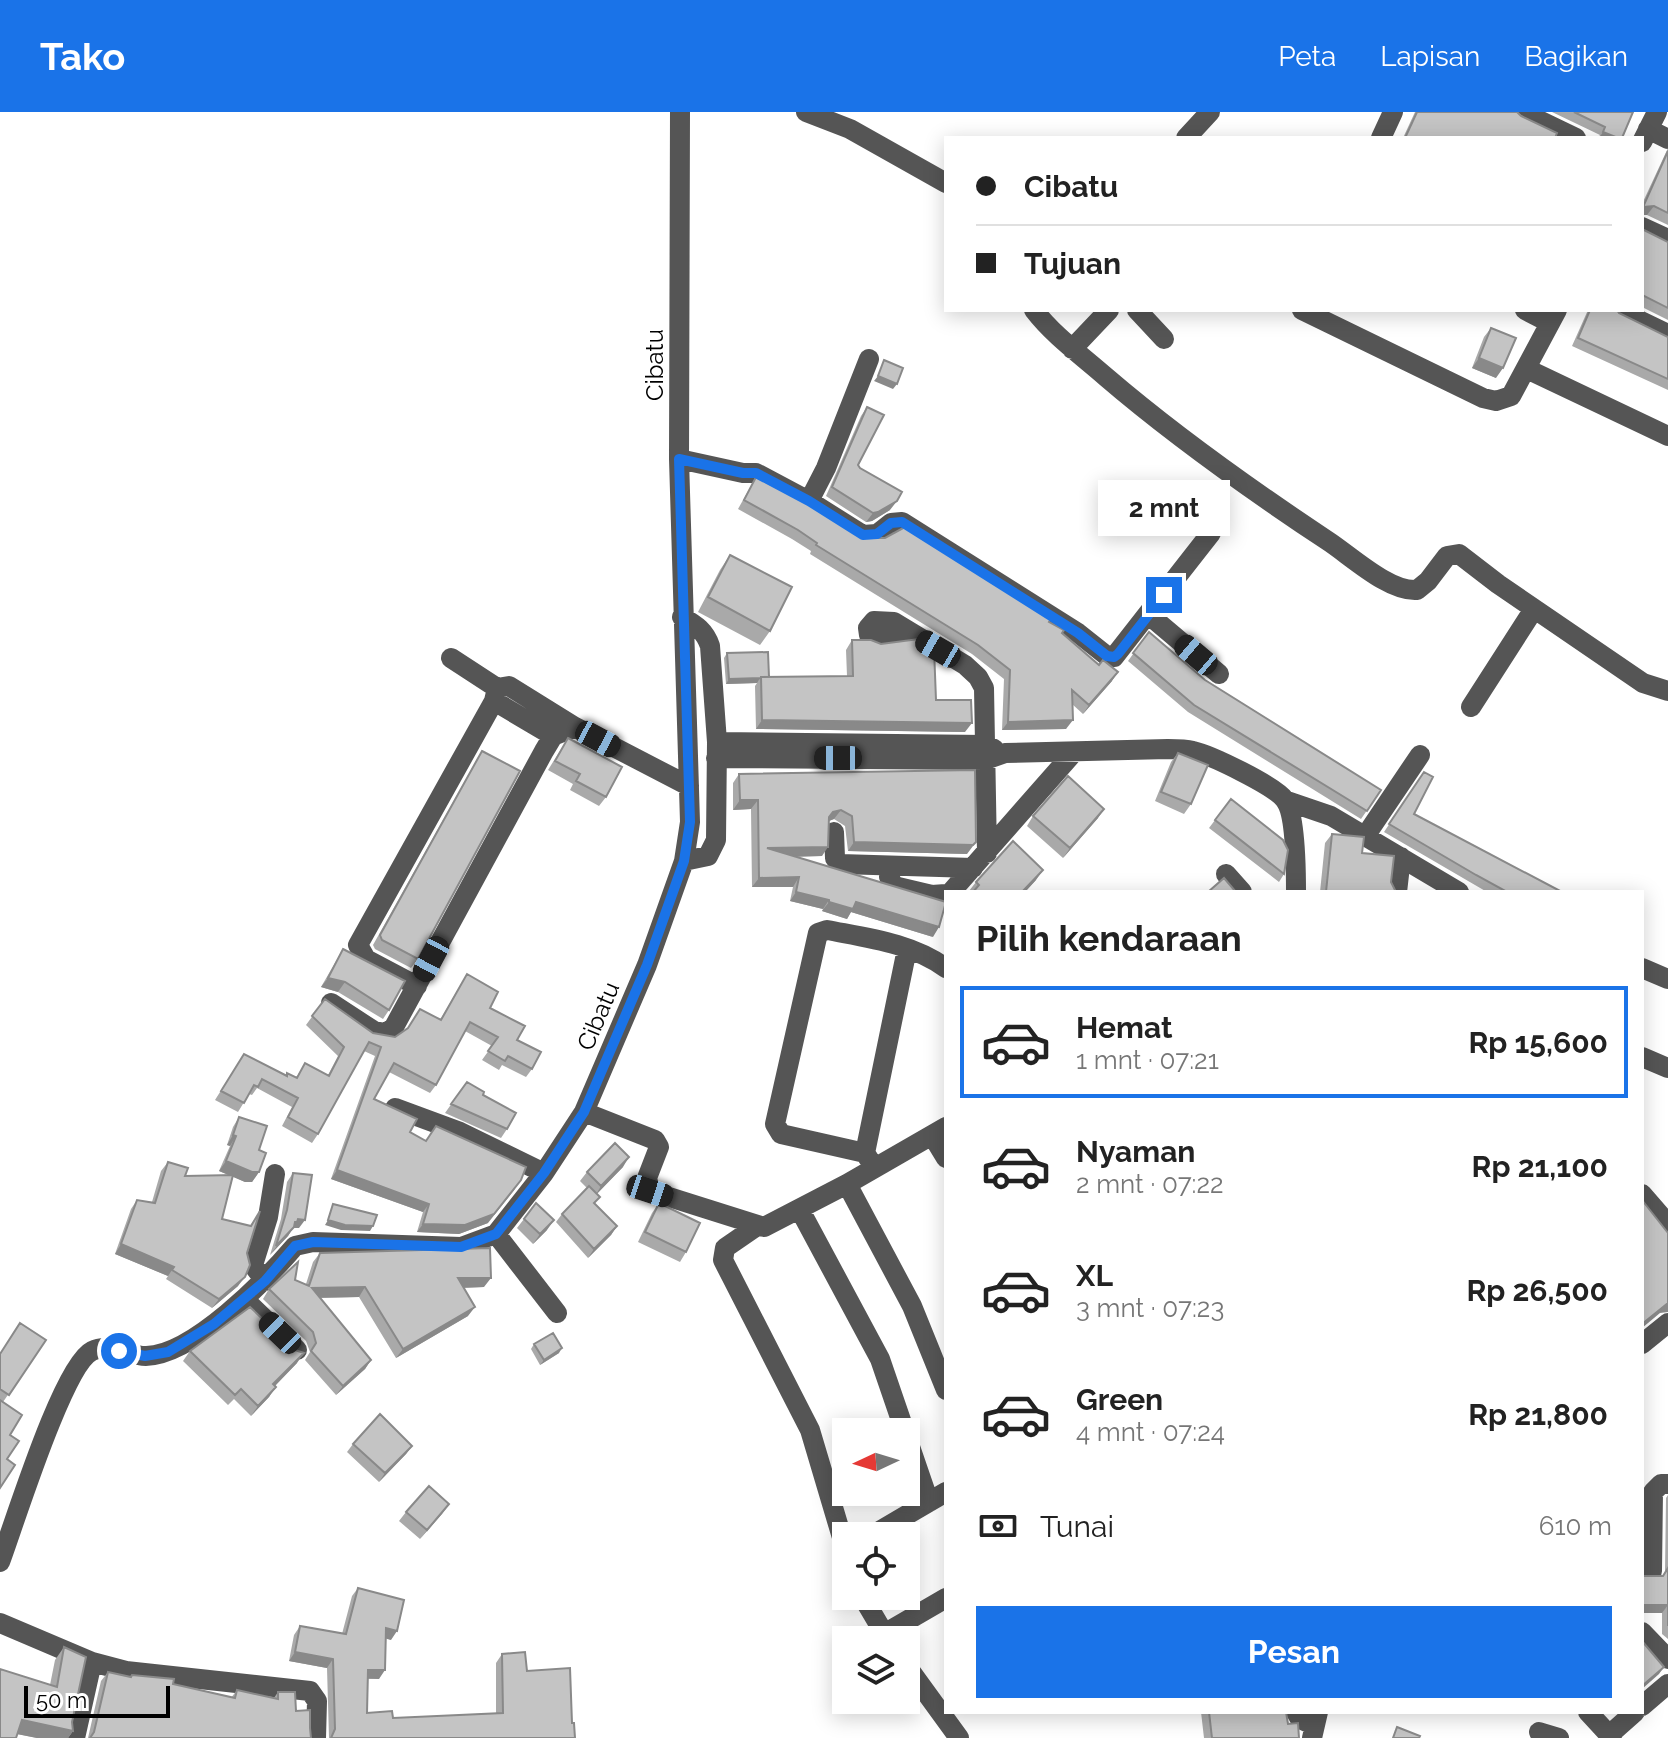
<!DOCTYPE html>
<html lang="id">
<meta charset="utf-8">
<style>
body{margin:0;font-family:Raleway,sans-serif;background:#f2f2f2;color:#222;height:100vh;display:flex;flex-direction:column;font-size:30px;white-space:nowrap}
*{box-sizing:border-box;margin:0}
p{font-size:26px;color:#767676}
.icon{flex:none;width:44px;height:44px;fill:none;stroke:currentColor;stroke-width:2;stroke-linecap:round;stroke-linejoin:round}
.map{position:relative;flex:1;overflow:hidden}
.drawer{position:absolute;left:944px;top:778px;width:700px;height:824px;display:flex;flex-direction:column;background:#fff;border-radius:0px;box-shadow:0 4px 20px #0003}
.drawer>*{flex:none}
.hud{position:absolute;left:944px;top:24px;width:700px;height:176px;border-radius:0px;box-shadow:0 4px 20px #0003;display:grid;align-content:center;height:176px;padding:0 32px;background:#fff}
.needle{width:52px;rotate:266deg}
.controls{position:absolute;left:832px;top:1306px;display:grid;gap:16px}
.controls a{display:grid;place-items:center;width:88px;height:88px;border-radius:0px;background:#fff;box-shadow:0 4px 20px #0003;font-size:40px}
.scale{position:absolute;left:24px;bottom:20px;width:146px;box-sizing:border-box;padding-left:8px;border:4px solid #000;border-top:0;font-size:22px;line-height:28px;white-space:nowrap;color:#000;-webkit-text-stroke:6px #fff;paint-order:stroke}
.end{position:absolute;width:36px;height:36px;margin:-18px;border:10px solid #1a73e8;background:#fff;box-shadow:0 0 0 4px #fff}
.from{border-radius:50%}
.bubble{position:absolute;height:56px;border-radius:0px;background:#fff;box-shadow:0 4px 20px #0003;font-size:26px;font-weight:700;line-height:56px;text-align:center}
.car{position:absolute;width:24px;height:48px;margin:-24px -12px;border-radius:10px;box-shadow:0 0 6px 2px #0007;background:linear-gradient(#222 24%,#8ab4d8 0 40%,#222 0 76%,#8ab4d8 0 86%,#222 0)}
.hud b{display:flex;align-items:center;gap:28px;height:76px;font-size:30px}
.hud b+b{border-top:2px solid #e0e0e0}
.hud i{width:20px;height:20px;background:#222}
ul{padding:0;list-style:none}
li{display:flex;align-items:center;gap:24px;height:112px;margin:0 16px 12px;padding:0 16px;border:4px solid transparent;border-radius:0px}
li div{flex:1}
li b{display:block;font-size:30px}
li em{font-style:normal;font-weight:700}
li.on{border-color:#1a73e8}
li>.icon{width:72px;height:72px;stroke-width:1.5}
h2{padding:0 32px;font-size:36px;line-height:96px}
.pay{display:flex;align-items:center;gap:20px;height:88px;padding:0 32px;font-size:30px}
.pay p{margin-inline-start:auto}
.cta{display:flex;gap:16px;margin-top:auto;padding:16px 32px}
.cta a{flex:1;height:92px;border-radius:0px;background:#1a73e8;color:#fff;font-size:32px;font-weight:700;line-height:92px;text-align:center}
header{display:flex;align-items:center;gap:48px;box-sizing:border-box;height:112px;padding:0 40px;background:#1a73e8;color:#fff}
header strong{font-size:38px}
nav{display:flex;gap:44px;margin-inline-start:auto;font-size:28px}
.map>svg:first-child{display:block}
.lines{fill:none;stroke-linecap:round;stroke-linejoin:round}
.minor{stroke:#555;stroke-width:20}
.wall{fill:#a9a9a9}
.shaded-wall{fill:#898989}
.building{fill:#c4c4c4;stroke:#898989;stroke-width:2}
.route{stroke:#1a73e8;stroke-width:10}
.labels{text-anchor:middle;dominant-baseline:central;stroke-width:6;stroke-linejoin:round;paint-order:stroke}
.street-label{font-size:24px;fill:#000;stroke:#fff}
</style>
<header>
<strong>Tako</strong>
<nav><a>Peta</a><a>Lapisan</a><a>Bagikan</a></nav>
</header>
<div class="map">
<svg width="1668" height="1626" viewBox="0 0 1668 1626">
<rect width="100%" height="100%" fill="#fff"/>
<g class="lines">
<path class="minor" d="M806,0L850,17L946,71
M1522,0L1576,26
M1648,17L1668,27
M1186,26L1210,0
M1381,26L1393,0
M1642,30L1657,0
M1642,115L1668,127
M1034,198C1054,224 1081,243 1106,265C1176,325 1251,378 1328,429C1351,444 1389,480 1417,478L1428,469L1447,444L1459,442L1498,472L1643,571L1668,579
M1137,198L1164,227
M1302,198L1483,286L1496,289L1511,284L1557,198
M1525,198L1550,211
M1618,198L1668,222
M1072,237L1109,198
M1527,257L1668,324
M679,347L743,361H756L809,389L863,423L877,422L891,411L902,410L1078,521L1107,544L1114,545L1211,421
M809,389L826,356L869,247
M1149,503L1219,562
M682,505C696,513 705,519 710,534L717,630L716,728L708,744L684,749
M911,521L902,526L874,528L869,523L868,516L874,509L894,510L965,553L978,565L984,576L987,741
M451,546L497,576L509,574L575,615L689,674
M494,589L553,624
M1471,595L1534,497
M717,630L985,633L994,637
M716,646L985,648L1005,641L1168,637C1176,637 1185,637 1193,639C1211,643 1275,674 1285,688C1296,702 1296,761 1296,780
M1287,689L1331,704L1459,780
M834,720L835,746L840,752L973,756
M1366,723L1420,643
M890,756L889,765L894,774L932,783L946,782
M1226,762L1242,780
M951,780L1074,640
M1397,780L1401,745
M1642,856L1668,867
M417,874L366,847L358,833L494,589L497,576
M331,891L374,919L386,921L394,915L544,639L553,624L575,615
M1642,945L1668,956
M395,996L460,1020L544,1061
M584,1000L655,1028L659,1035L647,1066L650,1079L764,1115L847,1072L946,1015
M932,1023L946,1046
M865,1041L907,837
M874,1055L865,1041L781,1022L775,1012L818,821L827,818C868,826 911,831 946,856
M847,1072L912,1194L946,1278
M1642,1082L1668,1112
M800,1098L880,1247L905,1320
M757,1114L725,1136L723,1148L810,1318L846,1439
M496,1122L557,1201
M265,1169L253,1153L268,1105L275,1062
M244,1187L297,1238
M1642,1232L1668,1211
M906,1323L929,1390
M871,1424L946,1380
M0,1450C14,1413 63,1253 92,1239C110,1230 128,1244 146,1244C193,1243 266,1168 295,1134L313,1130L461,1135L496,1122L544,1061L584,1000L647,853L684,749L690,710L679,347L680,0
M1652,1459L1653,1380L1661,1372H1668
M862,1484L888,1528
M0,1511L92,1550L126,1559L310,1579L317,1589L316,1626
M1642,1520L1668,1547
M884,1522L946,1486
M906,1553L959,1626
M1642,1594L1668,1572
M1296,1600L1300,1607L1313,1613
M1588,1600L1612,1626
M1539,1620L1559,1626
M1608,1624L1635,1600
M75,1626L92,1550
M1312,1626L1318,1600"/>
</g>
<path class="wall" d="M1415,0H1517L1555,26H1403Z
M1552,0H1633L1622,26H1598L1600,23Z
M1668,36V113L1647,103H1642V92Z
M1642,117L1668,130V208L1642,195Z
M1588,198H1617L1619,201L1668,225V278L1572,234Z
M1491,216L1496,266L1472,256L1484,225Z
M867,295L858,353L860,356L890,398L872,409L866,410L826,384L861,304Z
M756,365L863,426L1049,510L1062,521L1112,569L1083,602L1072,592L1066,617L1002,618L1004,567L972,542L810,442L811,439L792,427L738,397Z
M730,443L770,519L760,533L698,500L720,458Z
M1149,520L1205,568L1381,678L1361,707L1188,600L1128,549Z
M852,528L936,588L965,620L756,617L755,574L757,571L726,572L724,546L727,541L769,565L847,564L846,538Z
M568,626L606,685L599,694L570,678L573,672L548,658Z
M482,639L418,847L411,856L375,837L373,833L476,649Z
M1178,641L1191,692L1184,702L1155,689L1171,650Z
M1424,660L1414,702L1562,780H1487L1384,720Z
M739,662L967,742L848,739L845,714L834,707L829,709L822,744L796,745L933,825L851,800L847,807L822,799L823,797L790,789L793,775H752L751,697L733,698V671Z
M1231,687L1284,762L1279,770L1209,716Z
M1033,704L1098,706L1063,746L1027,714Z
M1332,722L1362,741L1391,770L1396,780H1320L1325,731Z
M1036,768L1025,780L969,779L976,770Z
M343,837L389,898L383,907L338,880L321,875Z
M467,862L490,896L517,928L532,957L526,965L502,953L499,958L482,948L492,934L465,919L436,973L430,981L389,960L374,987L410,1020L488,1111L459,1122L417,1120L423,1100L331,1067L375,944L364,939L318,1022L312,1031L282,1014L292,995L257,976L252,983L249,982L238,1000L215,988L244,942L286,963L287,961L296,966L305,951L328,963L338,944L306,913L325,887L373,921L395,925L407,917L420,897L440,908Z
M467,970L483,983L507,1017L501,1026L445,1001Z
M239,1005L259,1038V1060L252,1070H245L232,1064L222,1107L250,1114L260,1099L238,1174L212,1196L166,1167L168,1164L115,1142L131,1097L137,1088L152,1090L161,1059L168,1050L185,1064L229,1063L219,1059L230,1034L227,1033L233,1015Z
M623,1055L596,1082L595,1092L617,1114L611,1123L588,1146L556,1110L562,1102L587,1076L580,1069L587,1060Z
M293,1061L299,1116H293L288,1124L270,1143L281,1107L287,1070Z
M659,1091L686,1140L680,1150L638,1130L652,1101Z
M524,1107L547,1118L533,1132L517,1116Z
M320,1141L484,1175L464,1176L468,1204L396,1246L359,1185L319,1186L371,1248L365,1257L336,1283L305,1248L310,1240L306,1229L263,1187L269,1177L306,1172L313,1150Z
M46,1228L3,1290L10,1323L7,1347L15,1353L0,1376V1241Z
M534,1232L559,1241L540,1253L531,1237Z
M190,1239L297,1251L275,1274L269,1285L251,1304L234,1287L228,1293L183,1249Z
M353,1332L412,1334L406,1342L379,1370L347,1340Z
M1668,1383V1527L1662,1522V1501H1642V1465L1643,1464H1662L1665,1460L1666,1386Z
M449,1392L420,1427L399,1409L406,1400Z
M358,1476L391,1528L386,1526L379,1567H367V1601L393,1606L496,1601V1551L502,1542L527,1559L572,1611L575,1626H329L327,1556L289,1549L294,1523L300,1514L342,1522L352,1484Z
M64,1535L73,1619L68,1626H37L17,1622L0,1626L50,1573L55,1548Z
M108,1560L130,1565L132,1563L231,1586L237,1578L274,1586L278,1580L310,1616L311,1626H88L101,1569Z
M1201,1600H1286L1288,1612L1299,1626H1204Z"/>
<path class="shaded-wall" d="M1603,20L1618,26H1599Z
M1654,94L1647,103H1642L1643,95Z
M1479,246L1503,256L1496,266L1472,256Z
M878,264L897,272L893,277L874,269Z
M897,389L890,398L872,409L866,410L873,401Z
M1118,560L1112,569L1083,602L1089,593Z
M760,566L757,571L726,572L729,567Z
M762,608L972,611L965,620L756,617Z
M1073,608L1066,617L1002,618L1008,610Z
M740,688H758L751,697L733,698Z
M1104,697L1098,706L1063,746L1070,736Z
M841,698L834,707L826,710L833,700Z
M854,730H976L967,742L848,739Z
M828,735L822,744L760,745L767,736Z
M1043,758L1036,768L1025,780H1022Z
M799,765L793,775H752L759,766Z
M796,780L829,788L823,797L790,789Z
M829,790H856L939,815L933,825L851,800L847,807L822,799Z
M328,866L345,870L338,880L321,875Z
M233,1023L236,1024L230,1034L227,1033Z
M629,1045L623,1055L595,1084L601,1074Z
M226,1049L259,1060L252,1070H245L219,1059Z
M337,1058L429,1092L423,1100L331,1067Z
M515,1077L488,1111L459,1122L417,1120L423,1112Z
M298,1107L305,1108L299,1116H293L288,1124L270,1143Z
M328,1108L373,1114L370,1119L341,1118L325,1113Z
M554,1108L547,1118L533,1132L540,1122Z
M617,1114L611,1123L588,1146L594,1137Z
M121,1132L174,1155L168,1164L115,1142Z
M245,1165L238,1174L212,1196L219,1187Z
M458,1166H491L484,1175L452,1176Z
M365,1175L359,1185L305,1186L312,1176Z
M1667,1191H1668V1200L1660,1201L1642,1216V1212Z
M475,1195L468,1204L396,1246L403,1237Z
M562,1236L559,1241L540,1253L544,1248Z
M304,1241L297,1251L267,1282L273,1272Z
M371,1248L365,1257L336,1283L343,1274Z
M276,1275L269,1285L251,1304L258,1294Z
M412,1334L406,1342L379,1370L385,1361Z
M449,1392L442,1402L420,1427L427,1418Z
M1642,1493H1668L1662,1501H1642Z
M386,1516L397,1519L391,1528L380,1525Z
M295,1540L333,1547L327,1556L289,1549Z
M1664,1555L1659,1562L1642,1577V1574Z
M368,1558H385L379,1567L361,1566Z
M22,1608L73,1619L68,1626H37L12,1621Z"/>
<path class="building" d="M1417,0H1517L1521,4L1557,21L1555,26H1405Z
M1574,0H1633L1622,26H1618L1603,20L1605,15Z
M1668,39V101L1654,94L1643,95Z
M1642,117L1668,130V196L1642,183Z
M1590,198H1617L1619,201L1668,225V267L1578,226Z
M1491,216L1516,226L1503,256L1479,246Z
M884,248L903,256L897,272L878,264Z
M867,295L884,303L858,353L860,356L902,380L897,389L878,400L873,401L832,375Z
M756,365L809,392L863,426H885L905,415L1051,507L1049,510L1064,518L1062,521L1099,553L1103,548L1118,560L1089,593L1072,578L1073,608L1008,610L1010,558L978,533L816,433L817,431L798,418L744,388Z
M730,443L792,475L770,519L708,485Z
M1149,520L1205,568L1381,678L1367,699L1194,593L1133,541Z
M919,527L934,536L936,588H971L972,611L762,608L761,565L853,564L852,528H871L881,532Z
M768,540L769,565H761V566L729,567L727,541Z
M568,626L622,655L606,685L576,669L580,662L555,649Z
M482,639L520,659L418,847L382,828L380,823Z
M1178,641L1208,653L1191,692L1161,680Z
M975,658L976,730L973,733L854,730L852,704L841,698L833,700L829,705L828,735L767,736L946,790L939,815L856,790L853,797L829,790V788L796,780L799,765L759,766L758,688H740L739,662Z
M1424,660L1433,665L1414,702L1562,780H1507L1476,763L1389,712Z
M1068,664L1104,697L1070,736L1033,704Z
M1231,687L1283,728L1288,738L1284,762L1215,708Z
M1332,722L1364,725L1362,741L1394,744L1391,770L1396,780H1326Z
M1013,729L1043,758L1022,780H973L979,773L976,770Z
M1224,766L1236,780H1208Z
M343,837L405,869L389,898L345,870L328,866Z
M467,862L498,880L490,896L525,914L517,928L541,940L532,957L508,944L505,949L488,939L498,925L470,910L436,973L394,951L374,987L417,1007L410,1020L426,1029L436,1014L526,1055L521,1068L494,1102L465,1113L423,1112L429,1092L337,1058L381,935L369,930L318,1022L288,1005L298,986L262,967L258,975L254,973L244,991L221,979L244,942L287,964V961L297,966L305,951L329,964L344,935L312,904L325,887L373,921L395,925L408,916L420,897L441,908Z
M467,970L484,980L483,983L516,1001L507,1017L451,992Z
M239,1005L267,1014L259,1038L266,1041L259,1060H252L226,1049L236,1024L233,1023Z
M615,1031L629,1045L601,1074L587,1060Z
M168,1050L188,1056L185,1064L233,1063L222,1107L251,1114L260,1099L247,1141L250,1153L245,1165L219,1187L172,1158L174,1155L121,1132L137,1088L155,1091Z
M293,1061L312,1063L305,1108L298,1107L297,1110H295L294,1115L276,1134L287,1098Z
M589,1074L600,1085L594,1091L617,1114L594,1137L562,1102Z
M1642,1088L1668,1121V1191L1642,1212Z
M536,1091L554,1108L540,1122L524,1107Z
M659,1091L700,1111L686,1140L645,1120Z
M333,1092L377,1103L373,1114L345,1113L328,1108Z
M490,1136L491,1166H458L475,1195L403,1237L365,1175L312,1176L371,1248L343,1274L311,1239L316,1231L313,1220L269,1177L298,1150L295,1168L309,1174L320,1141Z
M250,1195L295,1238L304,1241L273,1272L276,1275L258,1294L241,1277L235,1283L190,1239Z
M20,1211L46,1228L9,1283L0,1277V1242Z
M553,1221L562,1236L544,1248L534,1232Z
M0,1288L22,1303L10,1323L19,1329L7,1347L15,1353L0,1376Z
M380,1302L412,1334L385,1361L353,1332Z
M429,1374L449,1392L427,1418L406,1400Z
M1668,1456V1514V1493H1642L1643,1464H1663Z
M358,1476L404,1488L397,1519L386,1516L385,1558H368L367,1601L392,1599L393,1606L503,1601L502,1542L525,1540L527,1559L570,1556L572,1611H574L575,1626H331L335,1617L333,1547L295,1540L300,1514L346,1522Z
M1642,1529L1664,1555L1642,1574Z
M64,1535L86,1545L72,1610L73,1619L22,1608L16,1626H0V1557L57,1575Z
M108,1560L131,1565L132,1563L174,1567L173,1572L235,1586L237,1578L278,1587V1580H295L296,1599L310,1598V1616L311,1626H90L94,1620Z
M1209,1600H1286L1288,1612L1298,1611L1299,1626H1212Z
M1397,1615L1420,1624L1419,1626H1393Z"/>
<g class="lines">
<path class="route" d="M119,1239L145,1244L168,1240L214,1212L265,1169L295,1134L313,1130L461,1135L496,1122L544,1061L584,1000L647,853L684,749L690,710L679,347L743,361H756L809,389L863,423L877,422L891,411L902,410L1078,521L1107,544L1114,545L1118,542L1164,483"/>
</g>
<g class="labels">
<g class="street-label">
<text transform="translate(654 253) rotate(-90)">Cibatu</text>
<text transform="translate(598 904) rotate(-67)">Cibatu</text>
</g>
</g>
</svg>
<div class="controls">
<a><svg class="needle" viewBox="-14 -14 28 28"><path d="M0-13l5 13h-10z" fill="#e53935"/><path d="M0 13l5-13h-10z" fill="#767676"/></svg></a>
<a><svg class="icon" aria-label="locate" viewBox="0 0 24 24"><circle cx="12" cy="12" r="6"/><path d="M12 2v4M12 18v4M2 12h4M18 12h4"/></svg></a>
<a><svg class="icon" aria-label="layers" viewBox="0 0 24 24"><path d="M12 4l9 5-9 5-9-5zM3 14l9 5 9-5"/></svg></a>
</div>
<div class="scale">50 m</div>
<i class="end from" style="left:119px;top:1239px"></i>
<i class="end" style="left:1164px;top:483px"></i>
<div class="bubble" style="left:1098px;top:368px;width:132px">2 mnt</div>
<i class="car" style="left:938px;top:537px;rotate:300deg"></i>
<i class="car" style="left:1196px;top:543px;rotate:310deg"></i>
<i class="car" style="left:598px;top:627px;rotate:118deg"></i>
<i class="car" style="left:838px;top:646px;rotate:270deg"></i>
<i class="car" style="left:431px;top:847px;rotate:208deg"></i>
<i class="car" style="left:650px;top:1079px;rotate:108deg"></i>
<i class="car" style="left:280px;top:1221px;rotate:314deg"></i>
<div class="hud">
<b><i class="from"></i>Cibatu</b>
<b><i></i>Tujuan</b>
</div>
<section class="drawer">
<h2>Pilih kendaraan</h2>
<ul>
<li class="on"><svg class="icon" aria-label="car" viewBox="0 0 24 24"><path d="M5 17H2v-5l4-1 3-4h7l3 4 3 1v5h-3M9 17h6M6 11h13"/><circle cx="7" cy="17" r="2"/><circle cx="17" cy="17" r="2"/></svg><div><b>Hemat</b><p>1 mnt · 07:21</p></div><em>Rp 15,600</em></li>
<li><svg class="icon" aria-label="car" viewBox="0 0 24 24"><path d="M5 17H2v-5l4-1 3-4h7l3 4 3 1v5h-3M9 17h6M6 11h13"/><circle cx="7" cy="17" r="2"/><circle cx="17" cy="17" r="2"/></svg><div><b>Nyaman</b><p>2 mnt · 07:22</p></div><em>Rp 21,100</em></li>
<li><svg class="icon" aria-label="car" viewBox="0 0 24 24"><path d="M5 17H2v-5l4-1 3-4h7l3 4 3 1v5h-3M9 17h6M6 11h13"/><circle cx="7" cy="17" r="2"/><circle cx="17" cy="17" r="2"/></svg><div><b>XL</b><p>3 mnt · 07:23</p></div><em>Rp 26,500</em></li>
<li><svg class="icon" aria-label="car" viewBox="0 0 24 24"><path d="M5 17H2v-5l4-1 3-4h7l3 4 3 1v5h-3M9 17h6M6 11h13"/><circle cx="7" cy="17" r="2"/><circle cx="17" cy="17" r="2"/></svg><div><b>Green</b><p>4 mnt · 07:24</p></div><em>Rp 21,800</em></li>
</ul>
<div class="pay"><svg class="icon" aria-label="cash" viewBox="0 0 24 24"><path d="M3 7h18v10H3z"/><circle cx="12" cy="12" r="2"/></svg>Tunai<p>610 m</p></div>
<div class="cta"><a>Pesan</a></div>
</section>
</div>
